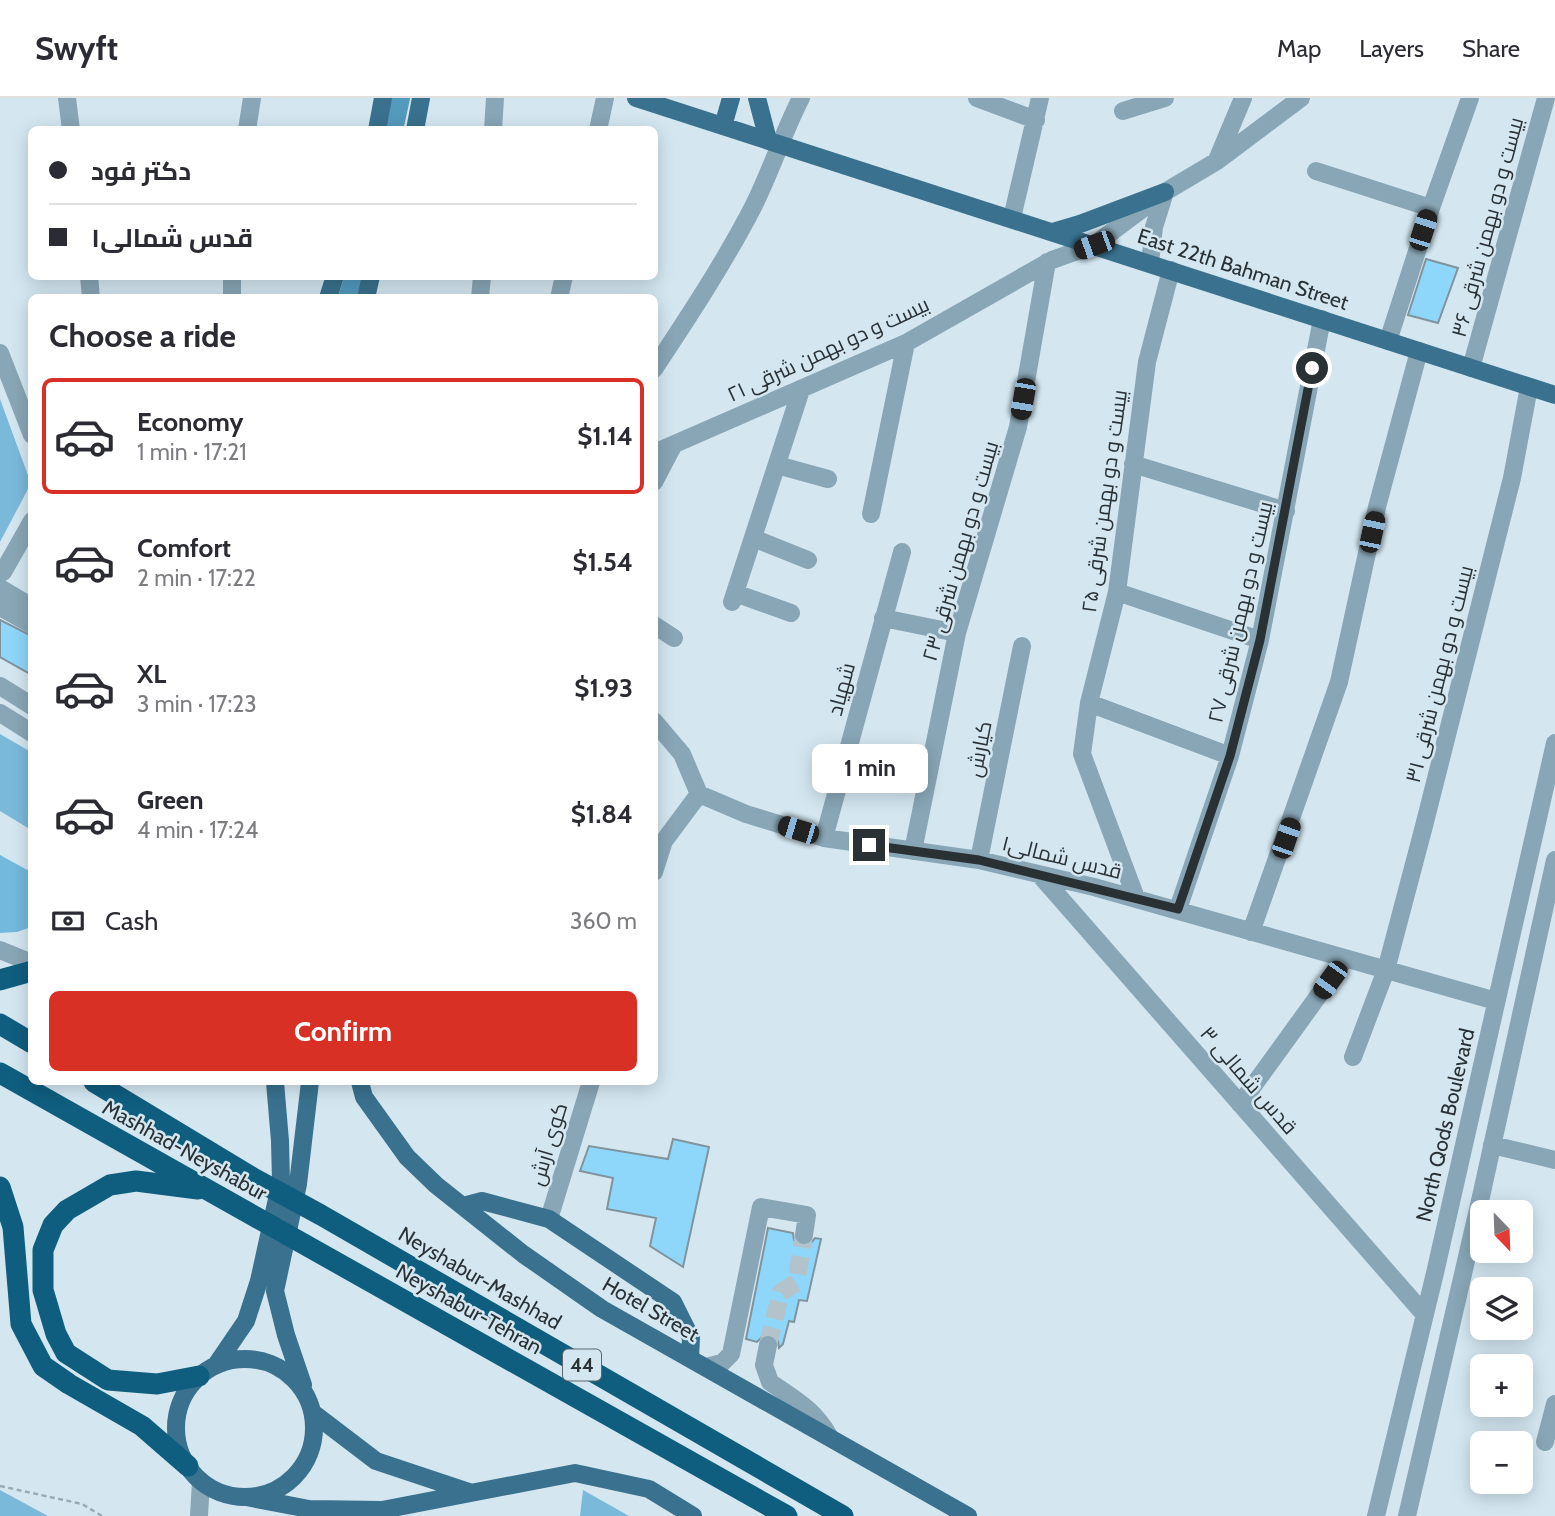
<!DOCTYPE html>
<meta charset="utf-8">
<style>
body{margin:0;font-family:Cabin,Cairo,sans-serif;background:#f2f2f3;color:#2b2b33;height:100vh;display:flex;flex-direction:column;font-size:26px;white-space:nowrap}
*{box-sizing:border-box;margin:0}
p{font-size:23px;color:#7c7c81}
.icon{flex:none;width:38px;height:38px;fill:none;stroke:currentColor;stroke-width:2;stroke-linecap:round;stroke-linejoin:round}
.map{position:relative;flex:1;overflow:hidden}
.drawer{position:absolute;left:28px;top:196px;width:630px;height:791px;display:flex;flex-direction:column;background:#fff;border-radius:10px;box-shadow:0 4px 18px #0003}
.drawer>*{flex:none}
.top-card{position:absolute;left:28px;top:28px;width:630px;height:154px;border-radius:10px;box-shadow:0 4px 18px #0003;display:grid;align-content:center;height:154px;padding:0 21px;background:#fff}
.needle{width:46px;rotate:157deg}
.controls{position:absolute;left:1470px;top:1102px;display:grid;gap:14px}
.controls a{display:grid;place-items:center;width:63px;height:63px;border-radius:10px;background:#fff;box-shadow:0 4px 18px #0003;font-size:35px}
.end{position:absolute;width:32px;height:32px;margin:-16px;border:9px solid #293135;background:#fff;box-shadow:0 0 0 4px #fff}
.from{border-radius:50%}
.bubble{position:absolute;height:49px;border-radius:10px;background:#fff;box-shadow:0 4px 18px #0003;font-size:23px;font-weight:700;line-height:49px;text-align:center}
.car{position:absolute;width:21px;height:42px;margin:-21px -10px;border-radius:9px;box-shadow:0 0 5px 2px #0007;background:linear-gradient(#222 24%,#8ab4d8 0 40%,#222 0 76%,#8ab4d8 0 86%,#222 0)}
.top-card b{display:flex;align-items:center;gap:24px;height:66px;font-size:26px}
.top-card b+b{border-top:2px solid #e1e1e2}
.top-card i{width:18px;height:18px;background:#2b2b33}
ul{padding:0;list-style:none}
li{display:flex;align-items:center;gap:21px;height:116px;margin:0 14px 10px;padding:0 7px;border:4px solid transparent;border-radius:10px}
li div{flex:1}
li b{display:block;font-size:26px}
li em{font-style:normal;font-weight:700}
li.selected{border-color:#d93025}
li>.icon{width:63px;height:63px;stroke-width:1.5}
h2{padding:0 21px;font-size:32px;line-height:84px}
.pay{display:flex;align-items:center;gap:18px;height:77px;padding:0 21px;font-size:26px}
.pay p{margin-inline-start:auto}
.button{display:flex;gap:14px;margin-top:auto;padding:14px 21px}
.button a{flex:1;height:80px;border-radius:10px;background:#d93025;color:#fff;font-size:28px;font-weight:700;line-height:80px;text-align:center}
header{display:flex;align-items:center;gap:42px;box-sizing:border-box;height:98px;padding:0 35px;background:#fff;border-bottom:2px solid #e1e1e2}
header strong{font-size:33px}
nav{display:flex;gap:38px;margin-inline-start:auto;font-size:24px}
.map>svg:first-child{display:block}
.green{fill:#7bb9db}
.forest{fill:#73b9dd}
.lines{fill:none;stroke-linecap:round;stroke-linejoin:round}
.canal{stroke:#549abd;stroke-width:18}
.building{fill:#8fd6fb;stroke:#81939c;stroke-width:2}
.minor-tunnel{stroke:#b2c3cb;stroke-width:18;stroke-dasharray:18 9;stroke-linecap:butt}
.path{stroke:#9baab2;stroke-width:2.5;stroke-dasharray:5 3.5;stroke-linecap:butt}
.minor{stroke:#89a6b6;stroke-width:18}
.major{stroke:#39718e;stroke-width:18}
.highway{stroke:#0f5e7f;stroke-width:21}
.route{stroke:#293135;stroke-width:9}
.labels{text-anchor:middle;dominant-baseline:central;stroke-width:5;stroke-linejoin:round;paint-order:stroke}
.shield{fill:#d4e7f1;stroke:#5c686d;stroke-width:2}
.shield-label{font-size:19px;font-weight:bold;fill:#293135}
.street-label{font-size:21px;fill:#293135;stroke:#d4e7f1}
</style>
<header>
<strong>Swyft</strong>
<nav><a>Map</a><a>Layers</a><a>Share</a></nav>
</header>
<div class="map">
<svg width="1555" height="1418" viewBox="0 0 1555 1418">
<rect width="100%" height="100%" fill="#d4e7f1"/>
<path class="green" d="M0,301L29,380L28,391L0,444Z
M0,636L31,654L32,719L28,730L0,713Z
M0,1392L48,1418H0Z
M583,1392L629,1418H580Z"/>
<path class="forest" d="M0,757L31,774V829L17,834L0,835Z"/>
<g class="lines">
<path class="canal" d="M394,32L401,0
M347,200L354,178"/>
</g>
<path class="building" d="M1426,161L1458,170L1438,225L1408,217Z
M0,522L32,538V577L0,559Z
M673,1041L709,1049L683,1169L650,1148L656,1120L607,1111L613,1080L580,1073L589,1048L668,1061Z
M768,1130L793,1135L794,1142L802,1148L809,1147L815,1140L821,1141L807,1203L799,1202L794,1224L789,1223L783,1246L779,1250L778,1243L771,1236L764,1237L757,1244L746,1241Z"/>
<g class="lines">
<path class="minor-tunnel" d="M768,1247L781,1194L796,1185L804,1137"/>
<path class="path" d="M0,1388L82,1406L102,1418"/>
<path class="minor" d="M67,0L71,32
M977,0L1036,22
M1123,13L1165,0
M247,32L252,0
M493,32L495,0
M598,32L605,0
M1217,62L1243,0
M1316,73L1431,110
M1012,120L1040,0
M1150,165L1154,129L1165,94
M89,178L91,200
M232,200V178
M480,200L482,178
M559,200L564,178
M1388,243L1431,110L1470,0
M0,255L32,337
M1471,270L1546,0
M654,271C689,218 724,165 753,109C771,73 783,35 801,0
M654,355L906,245L1052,162L1094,147L1165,94L1217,63L1301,0
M1133,366L1286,413
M777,367L828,381
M654,384L674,346
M871,416L906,245
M753,440L808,462
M3,474L32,423
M0,490L32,509
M1117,494L1260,542
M735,495L791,515
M732,504L801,292
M0,509L32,527
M883,520L957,535
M654,527L674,540
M0,588L32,608
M1089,605L1230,658
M0,615L32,635
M654,623L682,656L699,696L746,716L824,740L979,762L1094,789L1496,903
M824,740L902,454
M913,753L957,535L1018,329L1047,164
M979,762L1022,548
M654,774L664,743L699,696
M1039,776L1425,1217
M1136,800L1082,656L1089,605L1117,494L1147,264L1171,172
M1178,811L1230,658L1260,542L1322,221
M1251,834L1339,584L1377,409L1419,253
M0,852L32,865
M1353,959L1386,872L1424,728L1512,380L1529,289
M1240,1006L1345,861
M1492,1047L1555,1062
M549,1121L591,984
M768,1247L764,1267L770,1284C795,1302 813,1310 829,1338
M706,1269L722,1265L731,1256L761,1109L807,1117L804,1137
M1545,1344L1555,1306
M199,1418L201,1383
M1376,1418L1435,1175L1555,645
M1407,1418L1482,1094L1555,762"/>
<path class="major" d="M636,0L1555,297
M757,0L768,42
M723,28L731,0
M377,32L383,0
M415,32L421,0
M1053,134L1080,126L1165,94
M328,200L335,178
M366,200L371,178
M360,984L364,999L407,1059L436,1087L523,1156L602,1211L968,1418
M463,1108L482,1103L549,1121L673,1204L691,1240L690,1260
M176 1330a69 69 0 1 1 138 0a69 69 0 1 1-138 0Z
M216,1267L246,1223L259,1183L281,1083L280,1043L275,984
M303,1287L286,1237L275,1193L298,1086L310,984
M313,1315L376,1363L469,1394
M246,1399L309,1411L382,1412L575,1375L649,1391L693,1418"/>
<path class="highway" d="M0,882L32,873
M0,926L32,945
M0,975L787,1418
M94,984L253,1080L321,1117L843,1418
M0,1089L13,1129L21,1226L43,1268L69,1286L142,1328L188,1368
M198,1091L136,1083L110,1087L67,1112L53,1127L43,1152V1192L56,1236L66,1255L108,1282L157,1286L199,1278"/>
</g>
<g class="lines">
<path class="route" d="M869,747L979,762L1178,811L1230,658L1260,542L1312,270"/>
</g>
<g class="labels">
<rect class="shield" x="563" y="1251.5" width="38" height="31" rx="5"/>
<g class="shield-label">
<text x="582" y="1267">44</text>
</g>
<g class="street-label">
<text transform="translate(1487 129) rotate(-75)">بیست و دو بهمن شرقی ۳۶</text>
<text transform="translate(1243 171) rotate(18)">East 22th Bahman Street</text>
<text transform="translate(828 251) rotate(-25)">بیست و دو بهمن شرقی ۲۱</text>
<text transform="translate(1104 403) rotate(-82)">بیست و دو بهمن شرقی ۲۵</text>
<text transform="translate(960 453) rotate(-74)">بیست و دو بهمن شرقی ۲۳</text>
<text transform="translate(1240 514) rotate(-77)">بیست و دو بهمن شرقی ۲۷</text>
<text transform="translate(1439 576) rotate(-76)">بیست و دو بهمن شرقی ۳۱</text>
<text transform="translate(841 591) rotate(-75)">شهیاد</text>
<text transform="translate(979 651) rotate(-79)">کیارش</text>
<text transform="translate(1062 759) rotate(14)">قدس شمالی۱</text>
<text transform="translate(1249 982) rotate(49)">قدس شمالی ۳</text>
<text transform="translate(1445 1027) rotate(-77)">North Qods Boulevard</text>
<text transform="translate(548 1046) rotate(-73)">کوی آرش</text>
<text transform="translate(185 1052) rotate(29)">Mashhad-Neyshabur</text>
<text transform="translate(480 1180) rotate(30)">Neyshabur-Mashhad</text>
<text transform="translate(469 1211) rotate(29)">Neyshabur-Tehran</text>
<text transform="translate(651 1211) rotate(30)">Hotel Street</text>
</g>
</g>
</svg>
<div class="controls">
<a><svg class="needle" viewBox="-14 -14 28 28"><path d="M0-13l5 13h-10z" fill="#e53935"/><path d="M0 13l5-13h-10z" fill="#7c7c81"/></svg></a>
<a><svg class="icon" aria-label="layers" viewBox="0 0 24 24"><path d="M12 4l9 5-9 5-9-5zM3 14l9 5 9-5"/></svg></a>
<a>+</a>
<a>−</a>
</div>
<i class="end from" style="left:1312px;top:270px"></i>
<i class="end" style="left:869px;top:747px"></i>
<div class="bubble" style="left:812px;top:646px;width:116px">1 min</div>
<i class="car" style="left:1423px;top:132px;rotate:18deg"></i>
<i class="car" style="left:1094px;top:147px;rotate:250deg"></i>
<i class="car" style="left:1023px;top:301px;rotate:190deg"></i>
<i class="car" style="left:1372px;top:434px;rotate:12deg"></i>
<i class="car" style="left:798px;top:732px;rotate:287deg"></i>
<i class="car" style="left:1286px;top:740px;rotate:19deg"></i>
<i class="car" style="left:1330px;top:882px;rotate:216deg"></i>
<div class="top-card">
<b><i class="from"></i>دکتر فود</b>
<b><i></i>قدس شمالی۱</b>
</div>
<section class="drawer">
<h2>Choose a ride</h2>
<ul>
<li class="selected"><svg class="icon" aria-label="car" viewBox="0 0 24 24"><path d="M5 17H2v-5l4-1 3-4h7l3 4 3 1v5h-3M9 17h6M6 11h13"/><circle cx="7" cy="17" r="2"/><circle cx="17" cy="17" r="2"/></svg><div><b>Economy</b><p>1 min · 17:21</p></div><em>$1.14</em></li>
<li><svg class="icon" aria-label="car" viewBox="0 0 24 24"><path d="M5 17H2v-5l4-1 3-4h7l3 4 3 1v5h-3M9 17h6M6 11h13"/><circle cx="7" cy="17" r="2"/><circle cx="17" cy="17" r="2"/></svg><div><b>Comfort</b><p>2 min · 17:22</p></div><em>$1.54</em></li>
<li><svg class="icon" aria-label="car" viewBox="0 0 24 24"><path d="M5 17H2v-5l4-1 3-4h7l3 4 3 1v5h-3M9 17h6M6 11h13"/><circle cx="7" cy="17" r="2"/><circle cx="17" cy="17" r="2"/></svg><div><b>XL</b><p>3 min · 17:23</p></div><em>$1.93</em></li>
<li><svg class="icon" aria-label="car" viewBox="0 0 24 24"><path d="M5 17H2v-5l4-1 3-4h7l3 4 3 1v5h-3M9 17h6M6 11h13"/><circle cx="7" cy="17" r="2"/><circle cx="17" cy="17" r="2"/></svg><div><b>Green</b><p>4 min · 17:24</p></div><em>$1.84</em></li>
</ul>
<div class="pay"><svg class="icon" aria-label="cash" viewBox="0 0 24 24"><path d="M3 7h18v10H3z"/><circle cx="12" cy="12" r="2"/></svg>Cash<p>360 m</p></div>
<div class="button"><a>Confirm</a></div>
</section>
</div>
